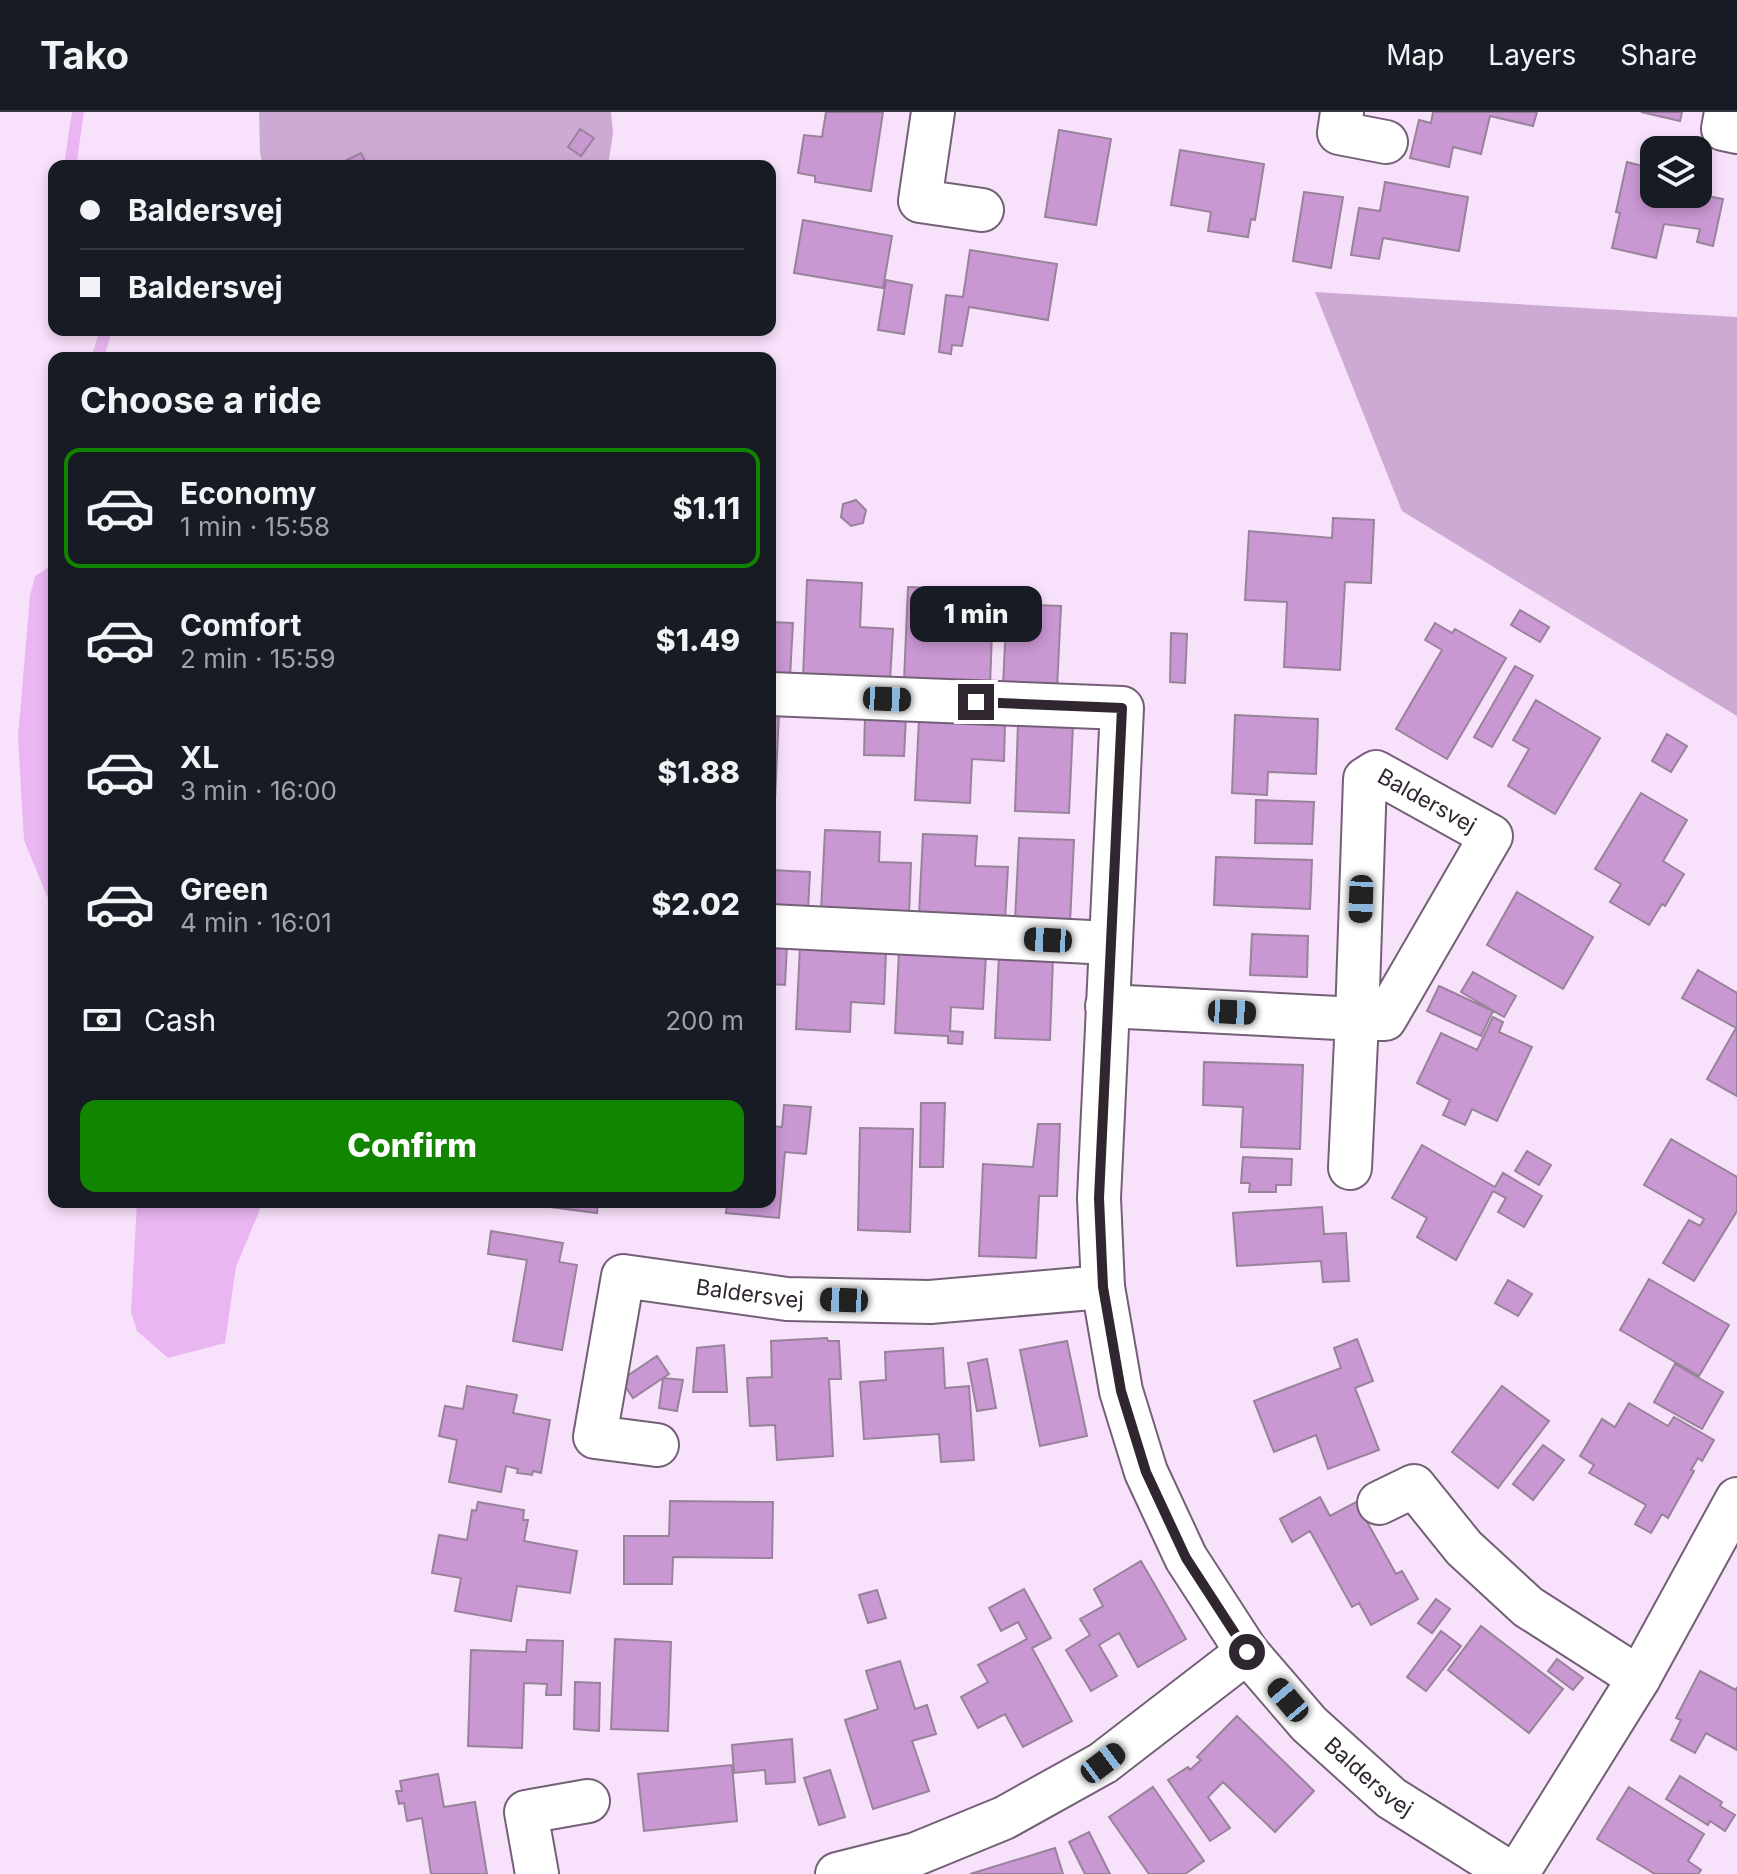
<!DOCTYPE html>
<meta charset="utf-8">
<style>
body{margin:0;font-family:Inter,sans-serif;background:#20242c;color:#f1f3f6;height:100vh;display:flex;flex-direction:column;font-size:30px;white-space:nowrap}
*{box-sizing:border-box;margin:0}
p{font-size:26px;color:#9ea1a6}
.icon{flex:none;width:44px;height:44px;fill:none;stroke:currentColor;stroke-width:2;stroke-linecap:round;stroke-linejoin:round}
.map{position:relative;flex:1;overflow:hidden}
.sheet{position:absolute;left:48px;top:240px;width:728px;height:856px;display:flex;flex-direction:column;background:#171b24;border-radius:16px;box-shadow:0 4px 12px #0003}
.sheet>*{flex:none}
.guide{position:absolute;left:48px;top:48px;width:728px;height:176px;border-radius:16px;box-shadow:0 4px 12px #0003;display:grid;align-content:center;height:176px;padding:0 32px;background:#171b24}
.fabs{position:absolute;left:1640px;top:24px;display:grid;gap:16px}
.fabs a{display:grid;place-items:center;width:72px;height:72px;border-radius:16px;background:#171b24;box-shadow:0 4px 12px #0003;font-size:40px}
.end{position:absolute;width:36px;height:36px;margin:-18px;border:10px solid #2f2630;background:#fff;box-shadow:0 0 0 4px #fff}
.from{border-radius:50%}
.bubble{position:absolute;height:56px;border-radius:16px;background:#171b24;box-shadow:0 4px 12px #0003;font-size:26px;font-weight:800;line-height:56px;text-align:center}
.car{position:absolute;width:24px;height:48px;margin:-24px -12px;border-radius:10px;box-shadow:0 0 6px 2px #0007;background:linear-gradient(#222 24%,#8ab4d8 0 40%,#222 0 76%,#8ab4d8 0 86%,#222 0)}
.guide b{display:flex;align-items:center;gap:28px;height:76px;font-size:30px}
.guide b+b{border-top:2px solid #363941}
.guide i{width:20px;height:20px;background:#f1f3f6}
ul{padding:0;list-style:none}
li{display:flex;align-items:center;gap:24px;height:120px;margin:0 16px 12px;padding:0 16px;border:4px solid transparent;border-radius:16px}
li div{flex:1}
li b{display:block;font-size:30px}
li em{font-style:normal;font-weight:800}
li.active{border-color:#128500}
li>.icon{width:72px;height:72px;stroke-width:1.5}
h2{padding:0 32px;font-size:36px;line-height:96px}
.pay{display:flex;align-items:center;gap:20px;height:88px;padding:0 32px;font-size:30px}
.pay p{margin-inline-start:auto}
.button{display:flex;gap:16px;margin-top:auto;padding:16px 32px}
.button a{flex:1;height:92px;border-radius:16px;background:#128500;color:#fff;font-size:32px;font-weight:800;line-height:92px;text-align:center}
header{display:flex;align-items:center;gap:48px;box-sizing:border-box;height:112px;padding:0 40px;background:#171b24;border-bottom:2px solid #363941}
header strong{font-size:38px}
nav{display:flex;gap:44px;margin-inline-start:auto;font-size:28px}
.map>svg:first-child{display:block}
.green{fill:#cdaad3}
.water{fill:#eab6f2}
.lines{fill:none;stroke-linecap:round;stroke-linejoin:round}
.stream{stroke:#eab6f2;stroke-width:12}
.building{fill:#c997d2;stroke:#98839b;stroke-width:2}
.minor-casing{stroke:#736076;stroke-width:46}
.minor{stroke:#fff;stroke-width:42}
.route{stroke:#2f2630;stroke-width:10}
.labels{text-anchor:middle;dominant-baseline:central;stroke-width:6;stroke-linejoin:round;paint-order:stroke}
.street-label{font-size:22px;fill:#2f2630;stroke:#fdf3fe}
</style>
<header>
<strong>Tako</strong>
<nav><a>Map</a><a>Layers</a><a>Share</a></nav>
</header>
<div class="map">
<svg width="1737" height="1762" viewBox="0 0 1737 1762">
<rect width="100%" height="100%" fill="#f8e1fb"/>
<path class="green" d="M259,0H611L613,21L608,54H263L260,41Z
M1315,180L1737,205V604L1402,399Z"/>
<path class="water" d="M54,452V801L24,728L18,625L30,484L35,464Z
M137,1090H263L236,1155L225,1231L168,1246L137,1219L131,1200Z"/>
<g class="lines">
<path class="stream" d="M70,54L78,0
M99,241L106,218"/>
</g>
<path class="building" d="M826,0H883L871,79L815,70V64L798,61L804,23L822,25Z
M1433,0H1537L1533,14L1490,4L1481,42L1453,35L1449,55L1410,46L1419,8L1431,11Z
M1641,0H1682L1680,9Z
M580,17L594,26L581,44L568,35Z
M1059,18L1111,27L1096,113L1045,105Z
M1180,38L1264,52L1255,108L1251,107L1248,125L1208,119L1211,100L1171,93Z
M361,41L367,53L350,54L347,48Z
M1627,50L1654,57V82H1698L1723,87L1713,134L1697,130L1700,117L1664,112L1656,146L1612,136L1620,101L1616,100Z
M1385,70L1468,85L1459,139L1383,126L1379,147L1351,143L1359,96L1380,99Z
M1304,80L1343,85L1331,156L1293,149Z
M803,108L892,124L883,176L794,161Z
M970,138L1057,152L1048,208L969,195L962,234L952,233L951,242L939,240L946,183L963,185Z
M886,168L912,173L904,222L878,218Z
M856,388L866,398L863,411L851,414L841,405L843,392Z
M1333,406L1374,408L1371,471L1345,470L1340,558L1284,555L1287,490L1245,488L1249,419L1332,426Z
M807,468L862,471L860,515L893,517L890,569L803,566Z
M908,475L961,477L960,519L992,520L990,574L904,569Z
M1007,492L1061,494L1057,577L1003,574Z
M1520,498L1549,515L1540,530L1511,513Z
M770,510L793,511L790,565L770,564Z
M1435,511L1452,521L1455,517L1506,546L1447,647L1396,617L1442,538L1425,528Z
M1171,521L1187,522L1185,571L1170,570Z
M1515,554L1533,564L1492,635L1474,625Z
M1536,588L1600,626L1555,702L1508,674L1529,637L1513,628Z
M770,600H779L775,688L770,687Z
M865,603L906,605L904,644L864,643Z
M1235,603L1318,607L1316,662L1268,660L1267,683L1232,681Z
M919,607L1005,611L1004,649L972,647L970,691L915,688Z
M1018,611L1073,613L1069,701L1015,699Z
M1667,622L1687,634L1671,660L1652,649Z
M1641,681L1687,708L1663,749L1684,762L1665,794L1662,792L1649,813L1610,790L1621,772L1595,757Z
M1256,688L1314,690L1312,732L1255,731Z
M770,714L774,715L772,758L810,760L808,799L770,797Z
M825,718L880,720L879,750L911,751L909,803L821,799Z
M923,722L977,724L975,754L1008,755L1005,808L919,803Z
M1019,726L1074,728L1070,811L1015,809Z
M1216,745L1312,748L1310,797L1214,793Z
M1517,780L1593,825L1563,877L1487,833Z
M1252,822L1308,824L1307,865L1250,863Z
M770,833L787,834L785,873L770,872Z
M800,834L886,839L884,892L851,890L850,920L796,917Z
M899,839L986,843L983,897L951,895L950,919L963,920L962,932L948,931V924L895,921Z
M999,843L1053,846L1050,928L995,926Z
M1698,858L1737,881V984L1707,967L1736,916L1682,886Z
M1473,860L1516,884L1504,905L1461,880Z
M1439,874L1493,899L1481,924L1427,899Z
M1493,905L1503,910L1499,920L1532,935L1497,1009L1472,997L1465,1013L1443,1003L1450,988L1417,971L1441,921L1477,938Z
M1204,950L1303,953L1300,1037L1241,1035L1243,995L1203,993Z
M921,991H945L943,1055H920Z
M784,993L811,995L806,1042L785,1040L779,1106L726,1101L727,1090H770V1014L782,1015Z
M1038,1012H1060L1057,1084H1039L1036,1146L979,1144L983,1052L1033,1055Z
M860,1016L913,1017L910,1120L858,1118Z
M1671,1027L1737,1065V1099L1694,1169L1663,1151L1689,1108L1700,1114L1704,1107L1644,1073Z
M1422,1033L1495,1075L1503,1061L1542,1084L1524,1115L1498,1100L1506,1086L1493,1079L1456,1148L1417,1125L1427,1106L1392,1086Z
M1527,1039L1551,1053L1539,1073L1515,1059Z
M1243,1045L1292,1047L1291,1073H1276V1080H1249L1250,1071H1241Z
M543,1090H598L597,1101L543,1094Z
M1322,1095L1324,1122L1346,1121L1349,1169L1323,1170L1321,1149L1237,1154L1233,1101Z
M491,1119L563,1131L559,1150L577,1153L562,1238L513,1229L527,1148L488,1142Z
M1649,1167L1729,1213L1699,1264L1620,1218Z
M1508,1168L1532,1182L1518,1204L1495,1191Z
M827,1226L828,1229H839L841,1267H829L833,1344L777,1348L775,1313L750,1314L747,1266L772,1265L771,1229Z
M1357,1227L1373,1269L1355,1276L1379,1338L1328,1357L1316,1323L1274,1340L1254,1289L1341,1256L1334,1236Z
M1067,1229L1087,1324L1040,1334L1020,1238Z
M724,1233L727,1280H693L697,1236Z
M943,1236L945,1276L969,1274L974,1348L941,1350L939,1322L864,1327L860,1270L886,1268L885,1240Z
M657,1244L669,1262L633,1286L621,1268Z
M987,1247L996,1296L977,1299L968,1251Z
M1675,1252L1723,1280L1702,1317L1654,1290Z
M663,1266L683,1268L677,1299L659,1296Z
M467,1274L517,1283L513,1301L550,1308L541,1361L533,1359L532,1363L517,1361L518,1357L506,1354L501,1380L449,1370L457,1328L439,1324L445,1294L463,1297Z
M1502,1274L1549,1309L1498,1376L1452,1340Z
M1629,1291L1668,1314L1674,1305L1714,1328L1702,1349L1698,1346L1691,1358L1694,1359L1668,1406L1662,1402L1651,1421L1635,1412L1646,1393L1589,1361L1594,1353L1580,1344L1602,1307L1615,1315Z
M1543,1333L1564,1348L1533,1388L1513,1372Z
M1320,1385L1330,1404L1356,1390L1396,1462L1402,1459L1418,1487L1371,1513L1359,1491L1352,1495L1310,1419L1292,1430L1280,1407Z
M670,1389L773,1390L772,1446L673,1445L672,1472H624V1424H669Z
M478,1390L524,1398L523,1408H528L524,1429L577,1439L570,1481L517,1474L511,1509L455,1499L461,1466L432,1461L439,1423L467,1428L472,1398L476,1399Z
M1141,1449L1186,1527L1138,1555L1119,1521L1099,1533L1117,1564L1091,1579L1066,1538L1090,1523L1080,1507L1103,1494L1094,1477Z
M1024,1477L1051,1526L1032,1536L1072,1609L1023,1635L1005,1602L978,1616L961,1585L988,1570L978,1553L1027,1527L1018,1510L1001,1519L989,1496Z
M877,1478L886,1506L868,1511L859,1483Z
M1436,1487L1450,1497L1432,1521L1418,1511Z
M1481,1514L1563,1577L1529,1621L1448,1558Z
M1441,1519L1461,1534L1426,1579L1407,1565Z
M615,1527L671,1530L668,1619L611,1617Z
M527,1528L563,1529L561,1583H546L547,1572L524,1571L522,1636L468,1634L471,1538L526,1540Z
M1557,1547L1583,1566L1573,1578L1548,1559Z
M900,1549L915,1597L927,1593L936,1622L912,1629L929,1679L873,1697L845,1608L878,1597L866,1559Z
M1700,1559L1736,1578L1737,1575V1638L1706,1621L1695,1641L1671,1628L1681,1608L1676,1606Z
M575,1570L600,1571L599,1619L574,1617Z
M1237,1604L1314,1679L1275,1720L1223,1670L1208,1685L1230,1716L1210,1729L1168,1668L1188,1655L1190,1658L1201,1648L1197,1645Z
M792,1627L795,1670L766,1672L765,1658L734,1661L732,1633Z
M732,1653L737,1709L644,1719L638,1662Z
M830,1658L845,1705L819,1713L804,1666Z
M438,1662L444,1695L475,1690L487,1762H431L422,1706L407,1709L404,1691L399,1692L396,1679H402L400,1669Z
M1680,1664L1722,1690L1720,1694L1735,1703L1725,1719L1710,1709L1708,1713L1666,1687Z
M1153,1675L1204,1749L1185,1762H1149L1109,1705Z
M1629,1675L1704,1722L1688,1749L1701,1758L1698,1762H1655L1597,1727Z
M1089,1720L1110,1762H1085L1069,1730Z
M1055,1736L1063,1762H970Z"/>
<g class="lines">
<defs>
<g id="minor">
<path d="M933,0L920,89L982,98"/>
<path d="M1342,0L1339,21L1386,30"/>
<path d="M1726,0L1723,17L1737,20"/>
<path id="s1" d="M770,582L1122,596L1099,1086L1103,1175L1121,1279L1146,1360L1186,1446L1247,1540L1309,1612L1391,1686L1512,1762"/>
<path d="M770,814L1110,831"/>
<path id="s2" d="M1107,894L1357,907L1365,667L1376,660L1491,724L1385,907H1357L1350,1056"/>
<path id="s3" d="M657,1333L595,1325L623,1164L787,1187L930,1190L1103,1175"/>
<path d="M1379,1391L1414,1374L1464,1436L1528,1495L1639,1566"/>
<path d="M537,1762L526,1700L588,1689"/>
<path d="M837,1762L916,1742L1004,1706L1103,1651L1247,1540"/>
<path d="M1517,1762L1639,1566L1737,1387"/>
</g>
</defs>
<use href="#minor" class="minor-casing"/>
<use href="#minor" class="minor"/>
</g>
<g class="lines">
<path class="route" d="M976,590L1122,596L1099,1086L1103,1175L1121,1279L1146,1360L1186,1446L1247,1540"/>
</g>
<g class="labels">
<g class="street-label">
<text stroke="none"><textPath href="#s2" startOffset="562">Baldersvej</textPath></text>
<text stroke="none"><textPath href="#s3" startOffset="354">Baldersvej</textPath></text>
<text stroke="none"><textPath href="#s1" startOffset="1504">Baldersvej</textPath></text>
</g>
</g>
</svg>
<div class="fabs">
<a><svg class="icon" aria-label="layers" viewBox="0 0 24 24"><path d="M12 4l9 5-9 5-9-5zM3 14l9 5 9-5"/></svg></a>
</div>
<i class="end from" style="left:1247px;top:1540px"></i>
<i class="end" style="left:976px;top:590px"></i>
<div class="bubble" style="left:910px;top:474px;width:132px">1 min</div>
<i class="car" style="left:887px;top:587px;rotate:92deg"></i>
<i class="car" style="left:1361px;top:787px;rotate:182deg"></i>
<i class="car" style="left:1048px;top:828px;rotate:273deg"></i>
<i class="car" style="left:1232px;top:900px;rotate:93deg"></i>
<i class="car" style="left:844px;top:1188px;rotate:272deg"></i>
<i class="car" style="left:1288px;top:1588px;rotate:320deg"></i>
<i class="car" style="left:1103px;top:1651px;rotate:53deg"></i>
<div class="guide">
<b><i class="from"></i>Baldersvej</b>
<b><i></i>Baldersvej</b>
</div>
<section class="sheet">
<h2>Choose a ride</h2>
<ul>
<li class="active"><svg class="icon" aria-label="car" viewBox="0 0 24 24"><path d="M5 17H2v-5l4-1 3-4h7l3 4 3 1v5h-3M9 17h6M6 11h13"/><circle cx="7" cy="17" r="2"/><circle cx="17" cy="17" r="2"/></svg><div><b>Economy</b><p>1 min · 15:58</p></div><em>$1.11</em></li>
<li><svg class="icon" aria-label="car" viewBox="0 0 24 24"><path d="M5 17H2v-5l4-1 3-4h7l3 4 3 1v5h-3M9 17h6M6 11h13"/><circle cx="7" cy="17" r="2"/><circle cx="17" cy="17" r="2"/></svg><div><b>Comfort</b><p>2 min · 15:59</p></div><em>$1.49</em></li>
<li><svg class="icon" aria-label="car" viewBox="0 0 24 24"><path d="M5 17H2v-5l4-1 3-4h7l3 4 3 1v5h-3M9 17h6M6 11h13"/><circle cx="7" cy="17" r="2"/><circle cx="17" cy="17" r="2"/></svg><div><b>XL</b><p>3 min · 16:00</p></div><em>$1.88</em></li>
<li><svg class="icon" aria-label="car" viewBox="0 0 24 24"><path d="M5 17H2v-5l4-1 3-4h7l3 4 3 1v5h-3M9 17h6M6 11h13"/><circle cx="7" cy="17" r="2"/><circle cx="17" cy="17" r="2"/></svg><div><b>Green</b><p>4 min · 16:01</p></div><em>$2.02</em></li>
</ul>
<div class="pay"><svg class="icon" aria-label="cash" viewBox="0 0 24 24"><path d="M3 7h18v10H3z"/><circle cx="12" cy="12" r="2"/></svg>Cash<p>200 m</p></div>
<div class="button"><a>Confirm</a></div>
</section>
</div>
